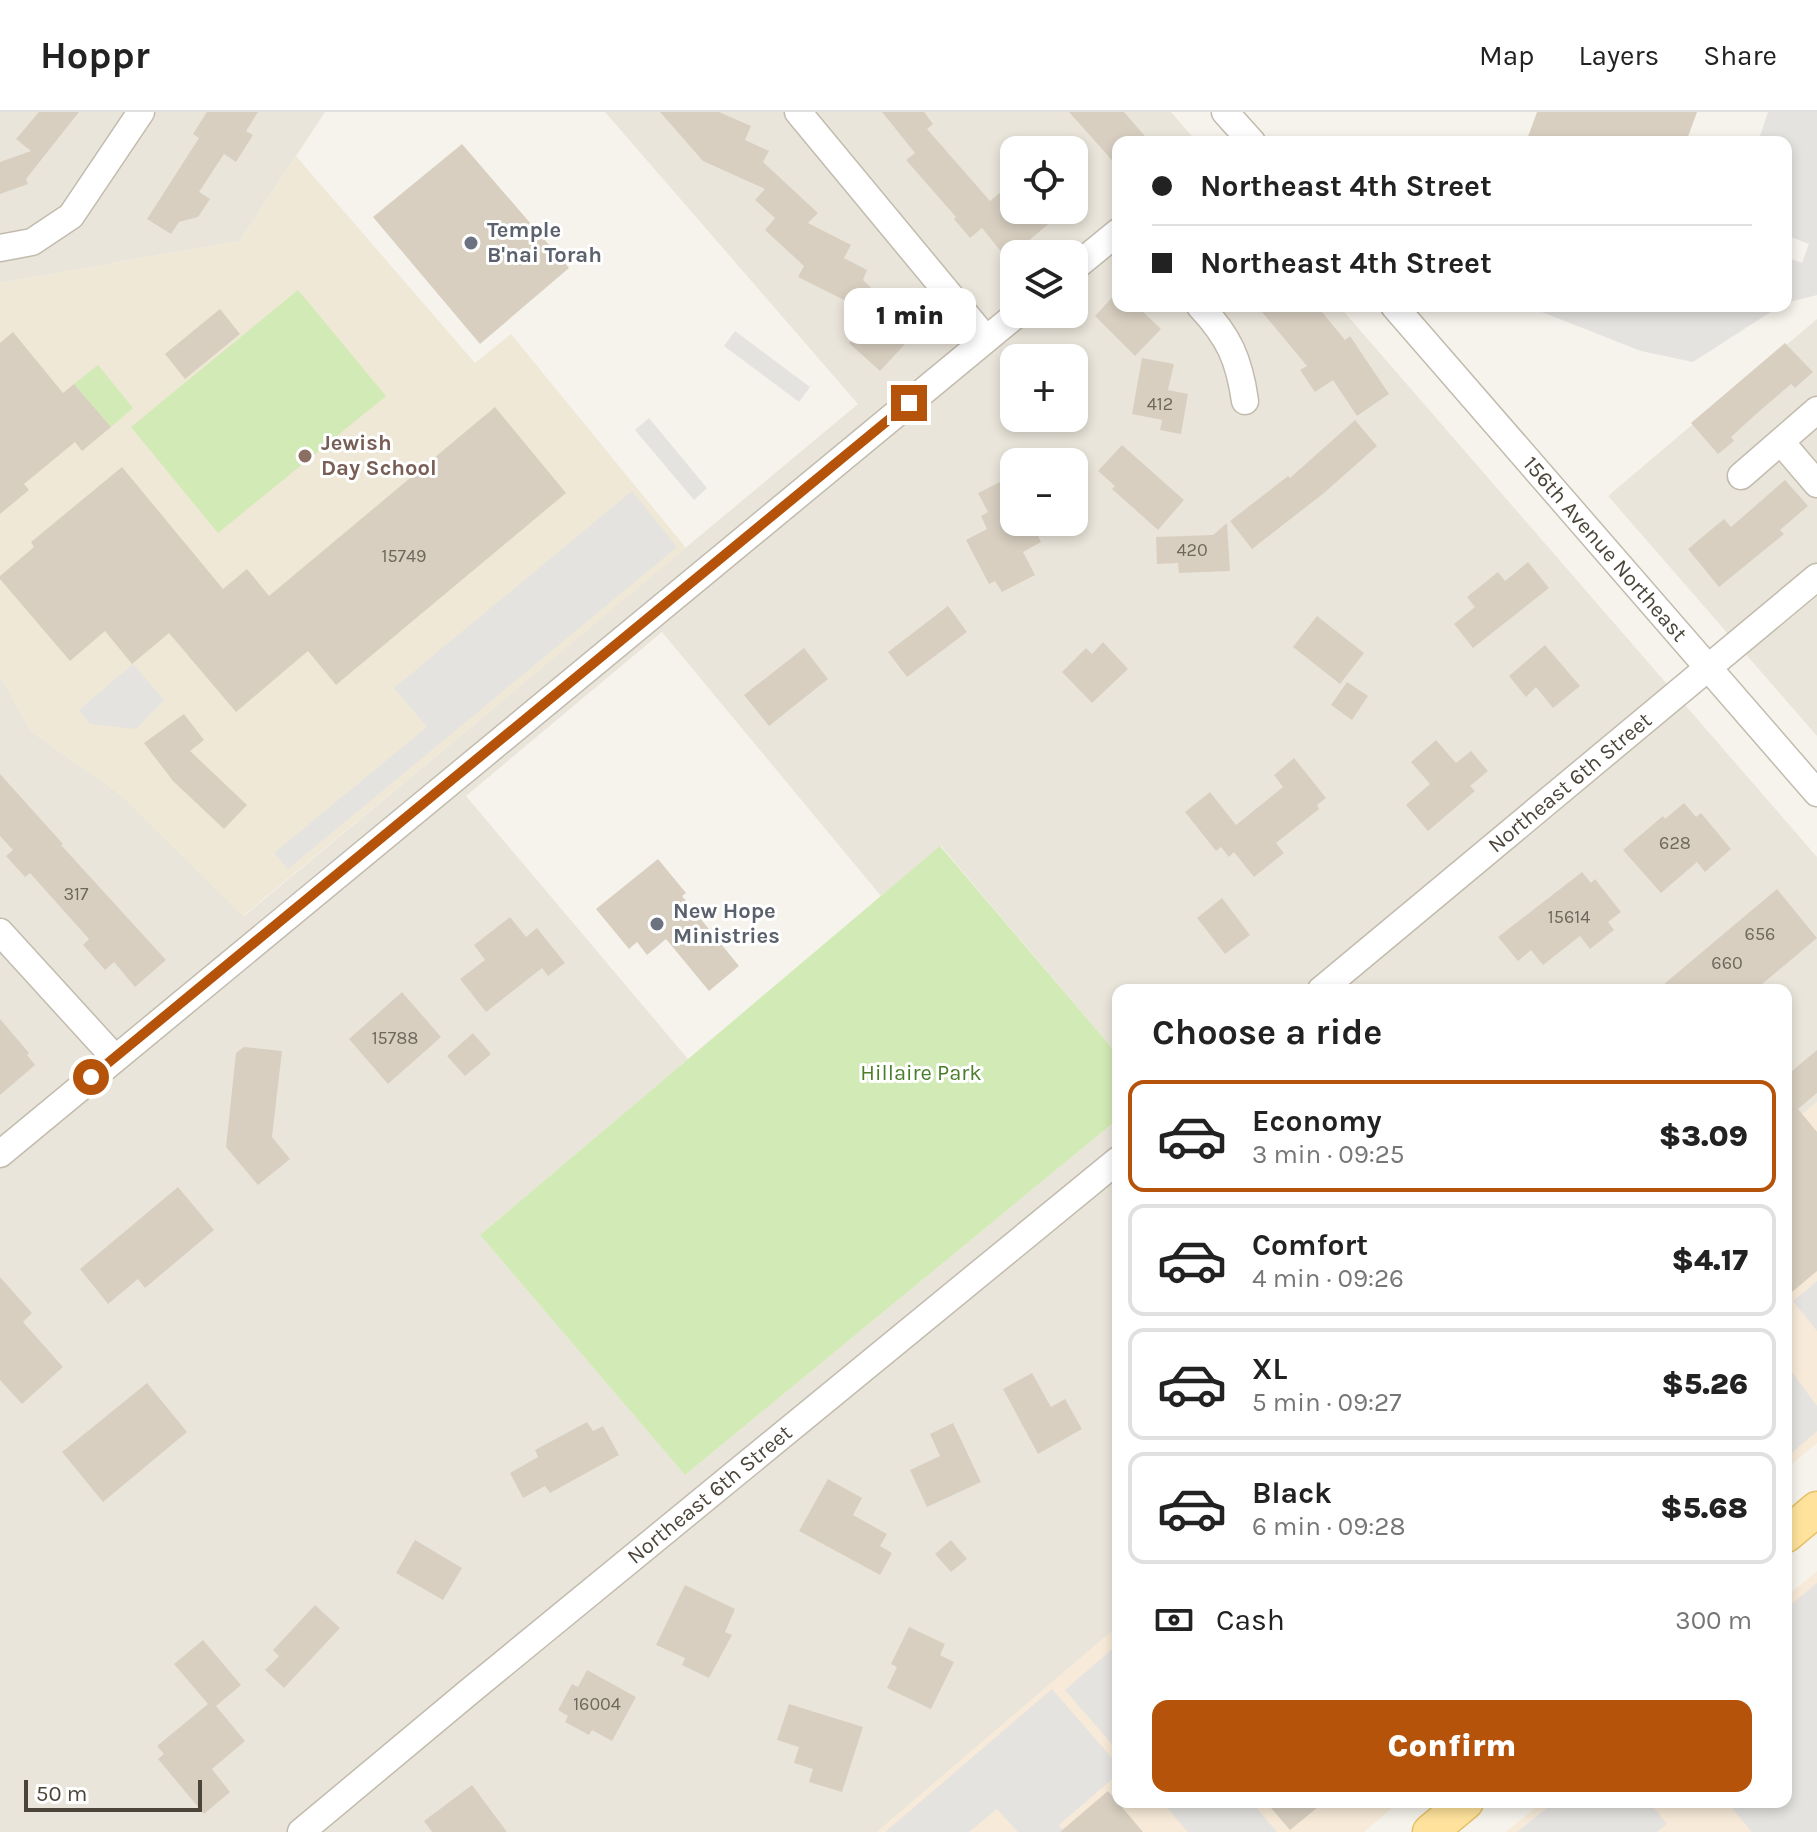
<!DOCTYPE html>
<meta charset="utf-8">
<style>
body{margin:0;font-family:Karla,sans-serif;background:#f6f6f6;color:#222;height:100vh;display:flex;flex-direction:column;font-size:30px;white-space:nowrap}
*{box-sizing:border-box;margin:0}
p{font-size:26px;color:#767676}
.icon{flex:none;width:44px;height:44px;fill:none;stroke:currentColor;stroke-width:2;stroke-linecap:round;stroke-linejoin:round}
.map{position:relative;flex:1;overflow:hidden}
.details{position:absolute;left:1112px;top:872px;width:680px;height:824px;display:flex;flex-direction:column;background:#fff;border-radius:16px;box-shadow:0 4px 12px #0003}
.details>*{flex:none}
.hud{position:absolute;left:1112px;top:24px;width:680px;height:176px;border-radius:16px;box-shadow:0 4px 12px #0003;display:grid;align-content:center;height:176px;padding:0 40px;background:#fff}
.buttons{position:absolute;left:1000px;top:24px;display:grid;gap:16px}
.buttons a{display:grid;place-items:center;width:88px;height:88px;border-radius:16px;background:#fff;box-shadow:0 4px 12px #0003;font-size:40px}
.scale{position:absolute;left:24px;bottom:20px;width:178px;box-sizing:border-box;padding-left:8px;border:4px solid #4b4439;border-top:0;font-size:22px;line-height:28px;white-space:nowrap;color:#4b4439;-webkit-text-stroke:6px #fff;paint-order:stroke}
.end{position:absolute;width:36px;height:36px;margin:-18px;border:10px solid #b45309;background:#fff;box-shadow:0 0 0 4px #fff}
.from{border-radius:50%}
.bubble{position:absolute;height:56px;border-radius:16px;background:#fff;box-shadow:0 4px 12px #0003;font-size:26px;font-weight:800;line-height:56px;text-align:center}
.hud b{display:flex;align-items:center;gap:28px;height:76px;font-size:30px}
.hud b+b{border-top:2px solid #e0e0e0}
.hud i{width:20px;height:20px;background:#222}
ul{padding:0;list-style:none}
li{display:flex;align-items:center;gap:24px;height:112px;margin:0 16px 12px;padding:0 24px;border:4px solid #e0e0e0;border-radius:16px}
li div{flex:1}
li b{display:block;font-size:30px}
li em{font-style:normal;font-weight:800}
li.selected{border-color:#b45309}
li>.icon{width:72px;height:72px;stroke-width:1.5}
h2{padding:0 40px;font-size:36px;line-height:96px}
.pay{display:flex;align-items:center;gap:20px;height:88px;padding:0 40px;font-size:30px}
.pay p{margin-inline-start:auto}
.cta{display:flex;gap:16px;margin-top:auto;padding:16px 40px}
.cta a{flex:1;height:92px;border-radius:16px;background:#b45309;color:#fff;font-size:32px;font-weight:800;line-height:92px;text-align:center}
header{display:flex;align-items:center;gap:48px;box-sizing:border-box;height:112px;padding:0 40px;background:#fff;border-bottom:2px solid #e0e0e0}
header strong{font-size:38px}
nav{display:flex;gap:44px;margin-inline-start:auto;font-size:28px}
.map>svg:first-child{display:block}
.residential{fill:#eae5da;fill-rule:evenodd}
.commercial{fill:#f7ead8}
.education{fill:#efe8d6}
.green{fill:#d2eab5}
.parking{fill:#e5e3e0}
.building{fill:#d8cfc1}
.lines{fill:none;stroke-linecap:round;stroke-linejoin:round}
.minor-casing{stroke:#c2bbae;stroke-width:29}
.major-casing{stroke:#e6c16a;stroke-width:37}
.minor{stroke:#fff;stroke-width:26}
.major{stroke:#ffe39c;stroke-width:34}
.route{stroke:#b45309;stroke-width:10}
.worship-dot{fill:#6b7280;stroke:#fff;stroke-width:3}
.education-dot{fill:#8d6e63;stroke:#fff;stroke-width:3}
.labels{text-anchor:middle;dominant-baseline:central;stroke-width:6;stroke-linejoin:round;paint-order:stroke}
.number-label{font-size:18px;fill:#6e675b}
.worship-label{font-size:22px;font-weight:bold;fill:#5b616d;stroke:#fff;text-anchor:start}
.education-label{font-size:22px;font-weight:bold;fill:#785e54;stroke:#fff;text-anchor:start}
.street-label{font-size:22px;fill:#4b4439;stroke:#fff}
.park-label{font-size:22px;fill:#4a7f2a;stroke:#fff}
</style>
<header>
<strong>Hoppr</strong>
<nav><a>Map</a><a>Layers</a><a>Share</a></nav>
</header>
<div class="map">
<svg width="1817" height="1720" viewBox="0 0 1817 1720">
<rect width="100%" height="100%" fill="#f6f3ec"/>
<path class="residential" d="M0,0H325L240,129L0,171Z
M605,0H1171L1197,30H1118V194H1339L1817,745V990L1786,1016V878H1118V943L941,734L881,784L662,520L466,684L688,947L480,1123L685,1363L1118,1007V1514L877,1720H0V564L32,620L120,682L244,804L858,292ZM1014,38H1074V98H1014ZM1014,142H1074V202H1014ZM1014,246H1074V306H1014ZM1014,350H1074V410H1014Z
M1817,207V624L1608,384Z"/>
<path class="commercial" d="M1817,990V1331L1786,1357V1016Z
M1817,1459V1720H1506L1542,1690H1786V1485Z
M1118,1514V1690H1399L1364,1720H877Z"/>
<path class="education" d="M296,44L475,251L511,222L686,436L243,804L120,682L32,620L0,564V171L240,129Z"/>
<path class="green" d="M298,178L386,284L218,421L131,315Z
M98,253L133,296L111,315L74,272Z
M940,734L1118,943V1007L685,1363L480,1123Z"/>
<path class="parking" d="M1768,0H1817V183L1786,191V145L1802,151L1809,132L1786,123V30H1758Z
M1535,194H1780L1693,250L1641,239L1534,197Z
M735,219L810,275L799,290L724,234Z
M649,306L707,376L694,388L635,318Z
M632,379L677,435L288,757L274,741L427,615L394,576Z
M133,552L164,588L136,617L90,612L79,598Z
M1817,1169V1219L1793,1189Z
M1786,1252L1817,1294V1319L1787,1345Z
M1817,1471V1720H1752L1727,1690H1786V1497Z
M1118,1532V1639L1065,1578Z
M1052,1577L1118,1653V1662L1059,1713L1065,1720H1018L997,1697L969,1720H885Z
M1162,1690H1252L1277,1720H1188Z
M1554,1690H1649L1667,1712L1657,1720H1517Z"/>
<path class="building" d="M39,0H79L26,67L28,72L0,82V50L31,39L16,27Z
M207,0H258L246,19L253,23L236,50L224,42L199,80L210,87L198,105L179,110L171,122L147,107L199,26L193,22Z
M660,0H719L751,14L745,28L769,39L763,50L818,101L808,111L851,133L844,146L867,158L863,168L917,219L880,259L849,231L863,216L853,207L862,197L798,165L804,154L765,118L775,106L755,88L765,77L703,49Z
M882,0H924L933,12L927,17L990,89L1000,81L1014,98H1043L1052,109L1007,147L982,116L970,126L954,107L956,105L906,48L915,41Z
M1069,0H1124L1150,30H1118V55Z
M1537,0H1697L1686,30H1526Z
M462,32L569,156L480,232L373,105Z
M1118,179V194H1137L1161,217L1135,244L1095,204Z
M1257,194H1317L1345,228L1350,224L1389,282L1357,304L1333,268L1315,280L1300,258L1307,254Z
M220,197L240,222L185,267L165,242Z
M13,220L63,281L74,272L111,315L82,339L75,330L24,372L29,378L0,402V231Z
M1785,231L1813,260L1795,276L1791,272L1755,303L1731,325L1734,329L1718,342L1691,311Z
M1142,246L1174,252L1168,278L1188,282L1181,322L1160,318L1162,308L1132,302Z
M495,295L566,381L336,573L308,539L236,600L169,521L132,552L105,519L70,549L0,467V464L34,435L31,430L122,355L223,477L247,457L269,484Z
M1355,308L1377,334L1324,381L1252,437L1230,409L1288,364L1290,366Z
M1122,333L1184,388L1158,418L1112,377L1115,374L1098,359Z
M1008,366L1014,377V410H1031L1041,430L1023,440L1035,463L1002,480L995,469L989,472L966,428L987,417L981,404L988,400L978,381Z
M1785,368L1808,394L1780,418L1784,422L1719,475L1688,437L1724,407L1731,415Z
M1227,411L1230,459L1179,461L1178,451L1157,452L1156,425L1213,423Z
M1528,450L1549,476L1473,536L1454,512L1475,495L1467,485L1498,460L1505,469Z
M948,494L967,520L907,565L888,540Z
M1317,504L1364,541L1340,572L1293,535Z
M1103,530L1128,557L1092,591L1062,560L1086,536L1092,542Z
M1545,533L1580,574L1553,596L1536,575L1526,585L1509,564Z
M804,536L828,567L769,614L744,583Z
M1347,570L1368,584L1352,608L1331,593Z
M184,602L204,628L190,639L247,693L224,717L173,669L144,631Z
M1436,628L1456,651L1471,639L1488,659L1470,674L1475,679L1428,719L1406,693L1430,672L1411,650Z
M1294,646L1326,686L1317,693L1319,697L1276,731L1284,741L1254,765L1234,740L1229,745L1221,735L1216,739L1185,700L1210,680L1236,713L1283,675L1274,663Z
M0,662L63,732L61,733L166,848L135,875L114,850L105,858L83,833L89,827L30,761L25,765L6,744L13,738L0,724Z
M1684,691L1696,705L1701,701L1731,737L1705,760L1697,750L1661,781L1623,738L1663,704L1665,707Z
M658,747L686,781L682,784L739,854L709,879L666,827L647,843L637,830L629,837L596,797Z
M1582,760L1591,771L1595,767L1621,800L1608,810L1614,818L1590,837L1580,824L1543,853L1531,838L1518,849L1498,825Z
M1777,777L1817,826L1755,878H1657Z
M1222,786L1250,823L1225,842L1197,806Z
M510,805L526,825L537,816L565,851L548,864L542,856L486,900L460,867L485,848L474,833Z
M402,880L441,925L388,972L349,927Z
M0,907L29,941L27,943L35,953L0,983Z
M473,921L491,942L465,964L447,944Z
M244,935L282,939L272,1025L290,1047L258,1073L226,1035L236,941Z
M1817,938V981L1798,997L1817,1020V1159L1786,1185V964Z
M178,1075L214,1118L145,1176L138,1167L108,1192L80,1157Z
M0,1165L32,1201L23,1210L63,1255L22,1292L0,1268Z
M1032,1261L1051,1295L1065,1287L1082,1317L1038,1342L1003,1277Z
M147,1271L187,1320L103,1390L62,1340Z
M587,1310L593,1319L603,1314L619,1343L550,1381L545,1374L523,1386L510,1361L538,1345L535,1338Z
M953,1311L981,1370L927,1395L910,1358L940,1344L930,1322Z
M828,1367L862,1386L853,1403L887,1422L880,1434L892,1441L880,1463L799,1419Z
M415,1428L462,1456L443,1488L396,1461Z
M951,1428L967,1447L951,1460L935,1442Z
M685,1473L735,1497L725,1520L732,1523L709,1566L682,1553L685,1546L656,1533Z
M315,1493L340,1516L284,1576L265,1558L279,1544L273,1538Z
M909,1515L945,1532L940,1543L954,1550L931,1597L887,1576L897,1555L891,1552Z
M203,1528L241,1573L216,1594L245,1629L212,1657L230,1680L204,1702L158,1647L164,1642L157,1634L208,1592L174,1552Z
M587,1558L636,1585L612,1629L592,1618L589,1623L565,1610L568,1604L558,1598L572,1572L578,1575Z
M789,1592L863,1615L842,1680L809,1670L813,1657L794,1651L799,1635L777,1628Z
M472,1673L507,1720H432L424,1709Z
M1108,1679L1143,1720H1060Z
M1266,1690H1324L1290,1718Z"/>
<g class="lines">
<defs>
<g id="minor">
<path d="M798,0L986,227"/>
<path d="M1225,0L1252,30"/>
<path d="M0,136L32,130L71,104L141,0"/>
<path d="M1074,156L1118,120"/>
<path d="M1200,194C1229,225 1239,247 1245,289"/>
<path id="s1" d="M1394,194L1817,681"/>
<path d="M1781,330L1817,372"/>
<path d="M1741,364L1817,298"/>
<path d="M0,820L114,945"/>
<path id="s2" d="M1321,878L1817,465"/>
<path d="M0,1042L1017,202"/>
<path id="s3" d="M301,1720L470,1579L1118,1048"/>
</g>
<path id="major" d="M1786,1423L1817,1397
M1430,1720L1466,1690"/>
</defs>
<use href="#minor" class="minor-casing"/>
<use href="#major" class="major-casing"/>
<use href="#minor" class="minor"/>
<use href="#major" class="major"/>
</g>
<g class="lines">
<path class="route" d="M91,965L909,291"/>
</g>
<g class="worship-dot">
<circle cx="471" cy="131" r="8"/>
<circle cx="657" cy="812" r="8"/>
</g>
<circle class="education-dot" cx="305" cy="344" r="8"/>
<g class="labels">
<g class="number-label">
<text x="1160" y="292">412</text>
<text x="1192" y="438">420</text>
<text x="404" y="444">15749</text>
<text x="1675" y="731">628</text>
<text x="76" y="782">317</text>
<text x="1569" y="805">15614</text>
<text x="1760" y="822">656</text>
<text x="1727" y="851">660</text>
<text x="395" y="926">15788</text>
<text x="597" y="1592">16004</text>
</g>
<g class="worship-label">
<text x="487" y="118">Temple<tspan x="487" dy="25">B'nai Torah</tspan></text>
<text x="673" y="799">New Hope<tspan x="673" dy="25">Ministries</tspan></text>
</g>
<g class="education-label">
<text x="321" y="331">Jewish<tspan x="321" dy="25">Day School</tspan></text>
</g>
<g class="street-label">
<text stroke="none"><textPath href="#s1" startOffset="322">156th Avenue Northeast</textPath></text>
<text stroke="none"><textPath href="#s2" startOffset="324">Northeast 6th Street</textPath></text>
<text stroke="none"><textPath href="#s3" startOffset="530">Northeast 6th Street</textPath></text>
</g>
<g class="park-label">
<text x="921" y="961">Hillaire Park</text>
</g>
</g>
</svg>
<div class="buttons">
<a><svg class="icon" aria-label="locate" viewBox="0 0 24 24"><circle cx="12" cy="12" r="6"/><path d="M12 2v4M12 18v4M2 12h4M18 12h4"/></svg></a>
<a><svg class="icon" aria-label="layers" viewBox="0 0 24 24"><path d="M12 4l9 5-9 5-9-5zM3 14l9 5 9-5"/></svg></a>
<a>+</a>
<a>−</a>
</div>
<div class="scale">50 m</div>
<i class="end from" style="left:91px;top:965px"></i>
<i class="end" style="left:909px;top:291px"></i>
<div class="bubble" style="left:844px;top:176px;width:132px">1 min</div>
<div class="hud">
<b><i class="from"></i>Northeast 4th Street</b>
<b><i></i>Northeast 4th Street</b>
</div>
<section class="details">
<h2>Choose a ride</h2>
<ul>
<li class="selected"><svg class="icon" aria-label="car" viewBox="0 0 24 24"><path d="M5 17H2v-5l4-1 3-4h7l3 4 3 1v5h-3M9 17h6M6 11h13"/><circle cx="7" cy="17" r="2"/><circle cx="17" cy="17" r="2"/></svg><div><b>Economy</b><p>3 min · 09:25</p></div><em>$3.09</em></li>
<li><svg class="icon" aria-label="car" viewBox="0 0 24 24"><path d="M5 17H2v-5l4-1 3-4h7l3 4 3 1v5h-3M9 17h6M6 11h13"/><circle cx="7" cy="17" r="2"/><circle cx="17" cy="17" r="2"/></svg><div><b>Comfort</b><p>4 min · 09:26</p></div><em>$4.17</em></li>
<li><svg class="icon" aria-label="car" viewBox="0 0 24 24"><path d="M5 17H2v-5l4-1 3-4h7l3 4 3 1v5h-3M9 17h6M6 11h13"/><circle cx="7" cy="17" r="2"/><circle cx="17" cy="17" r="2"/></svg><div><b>XL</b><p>5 min · 09:27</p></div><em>$5.26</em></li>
<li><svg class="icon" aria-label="car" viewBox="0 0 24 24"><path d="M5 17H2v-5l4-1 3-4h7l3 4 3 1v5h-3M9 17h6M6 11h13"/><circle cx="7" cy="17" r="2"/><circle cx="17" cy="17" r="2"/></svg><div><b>Black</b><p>6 min · 09:28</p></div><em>$5.68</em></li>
</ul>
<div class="pay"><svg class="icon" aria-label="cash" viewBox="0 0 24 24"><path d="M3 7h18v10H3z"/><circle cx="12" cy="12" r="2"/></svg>Cash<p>300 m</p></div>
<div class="cta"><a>Confirm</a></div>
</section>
</div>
